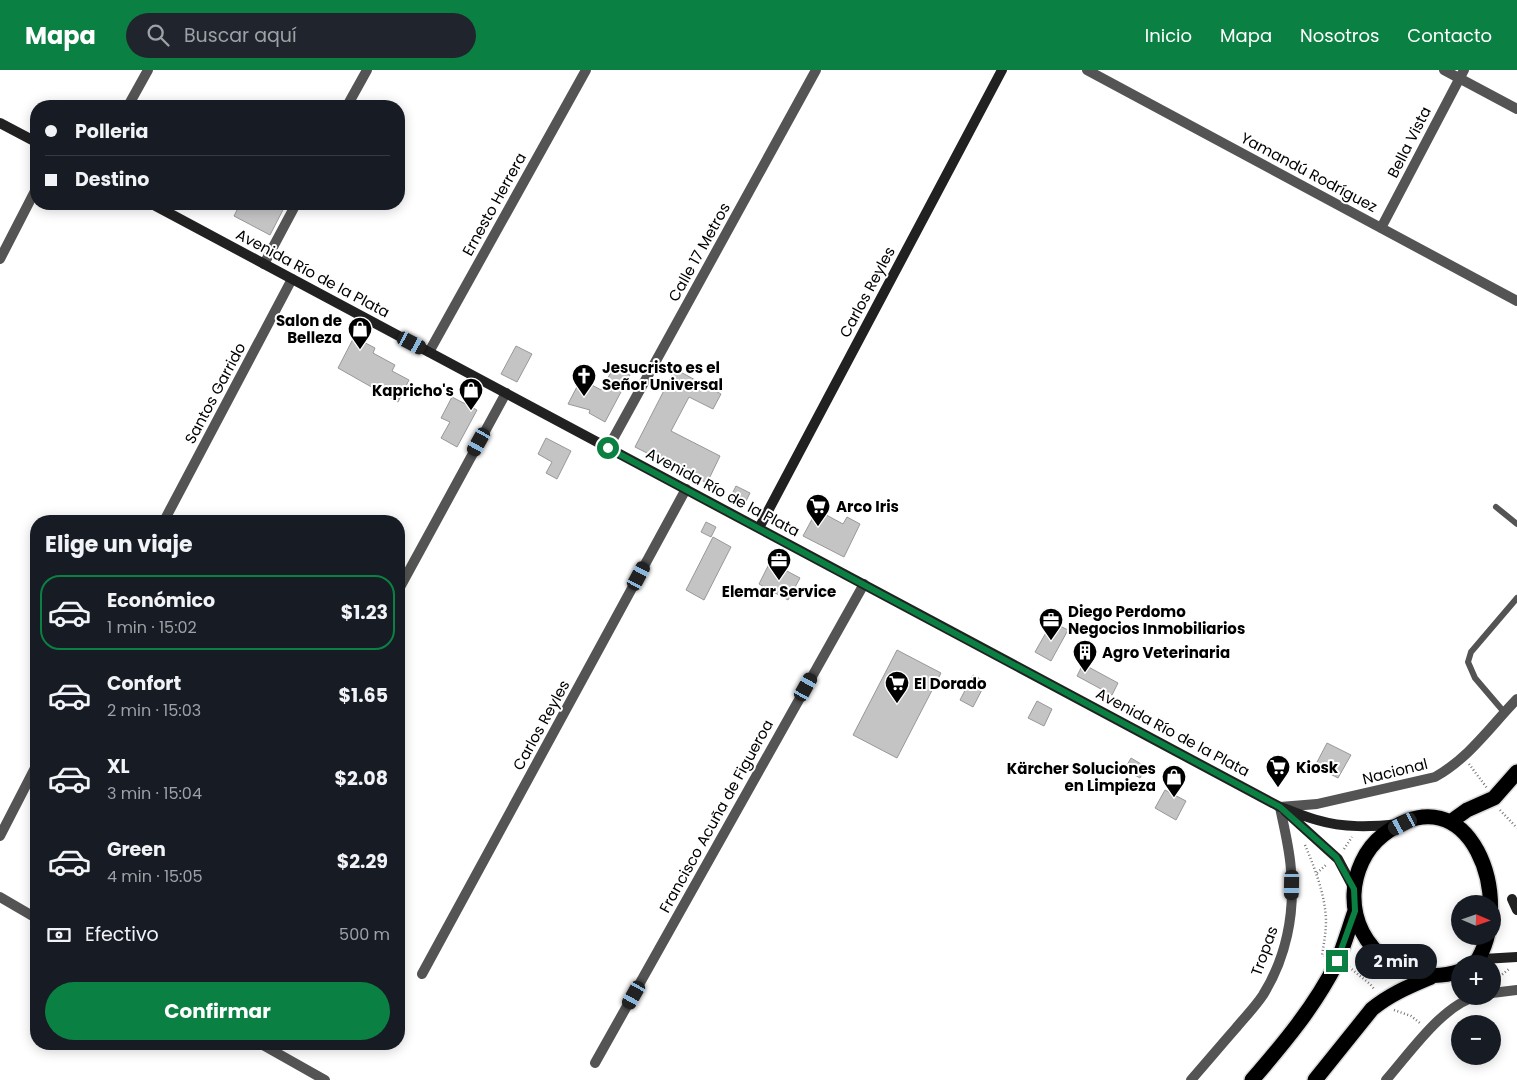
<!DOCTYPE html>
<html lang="es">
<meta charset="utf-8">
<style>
body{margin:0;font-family:Poppins,sans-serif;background:#20242c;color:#f1f3f6;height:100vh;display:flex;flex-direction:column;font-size:19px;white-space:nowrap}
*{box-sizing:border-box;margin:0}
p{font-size:16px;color:#9ea1a6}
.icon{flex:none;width:28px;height:28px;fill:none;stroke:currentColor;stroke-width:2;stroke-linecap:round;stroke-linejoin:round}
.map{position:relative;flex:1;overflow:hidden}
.sheet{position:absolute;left:30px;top:445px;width:375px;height:535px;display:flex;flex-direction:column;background:#171b24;border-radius:20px;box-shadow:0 2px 12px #0003}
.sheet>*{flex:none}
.hud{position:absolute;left:30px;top:30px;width:375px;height:110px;border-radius:20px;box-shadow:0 2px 12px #0003;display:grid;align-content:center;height:110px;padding:0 15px;background:#171b24}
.needle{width:32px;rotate:92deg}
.buttons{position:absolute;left:1451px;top:825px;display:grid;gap:10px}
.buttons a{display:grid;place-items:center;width:50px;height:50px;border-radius:50%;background:#171b24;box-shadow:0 2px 12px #0003;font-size:25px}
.end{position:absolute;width:22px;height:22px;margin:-11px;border:6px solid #0b8043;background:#fff;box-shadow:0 0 0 2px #fff}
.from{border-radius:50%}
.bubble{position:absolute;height:35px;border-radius:18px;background:#171b24;box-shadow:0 2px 12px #0003;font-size:16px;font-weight:700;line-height:35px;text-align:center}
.car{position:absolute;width:15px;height:30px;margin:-15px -8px;border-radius:6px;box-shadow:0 0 4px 1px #0007;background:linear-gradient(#222 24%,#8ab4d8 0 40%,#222 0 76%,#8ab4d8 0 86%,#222 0)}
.hud b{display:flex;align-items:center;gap:18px;height:48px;font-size:19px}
.hud b+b{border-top:1px solid #363941}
.hud i{width:12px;height:12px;background:#f1f3f6}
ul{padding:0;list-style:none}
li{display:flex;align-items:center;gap:15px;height:75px;margin:0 10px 8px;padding:0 5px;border:2px solid transparent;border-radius:20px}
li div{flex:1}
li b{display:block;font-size:19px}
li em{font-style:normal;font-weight:700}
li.current{border-color:#0b8043}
li>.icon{width:45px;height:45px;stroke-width:1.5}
h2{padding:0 15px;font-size:22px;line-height:60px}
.pay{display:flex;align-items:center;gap:12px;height:55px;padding:0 15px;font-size:19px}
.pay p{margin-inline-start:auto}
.primary-button{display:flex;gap:10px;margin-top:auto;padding:10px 15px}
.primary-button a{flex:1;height:58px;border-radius:30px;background:#0b8043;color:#fff;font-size:20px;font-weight:700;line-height:58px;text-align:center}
header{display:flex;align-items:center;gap:30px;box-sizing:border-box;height:70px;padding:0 25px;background:#0b8043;color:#fff}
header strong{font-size:24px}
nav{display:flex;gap:28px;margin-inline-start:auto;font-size:18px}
.search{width:350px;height:45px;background:#20242c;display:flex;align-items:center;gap:12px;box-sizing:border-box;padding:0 18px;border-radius:28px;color:#9ea1a6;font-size:19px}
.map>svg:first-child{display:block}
.building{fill:#c4c4c4;stroke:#989898}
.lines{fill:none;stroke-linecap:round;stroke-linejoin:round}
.highway-casing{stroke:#dbdbdb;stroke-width:18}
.path{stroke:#767676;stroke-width:2.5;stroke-dasharray:1 2.5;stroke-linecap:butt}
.lane{stroke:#545454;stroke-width:6}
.street{stroke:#545454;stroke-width:10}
.secondary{stroke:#212121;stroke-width:10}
.highway{stroke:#000;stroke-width:15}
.route{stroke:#0b8043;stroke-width:6}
.labels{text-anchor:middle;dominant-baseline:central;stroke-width:4;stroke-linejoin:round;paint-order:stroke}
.street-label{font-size:15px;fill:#000;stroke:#fff}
.poi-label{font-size:15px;font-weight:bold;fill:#000;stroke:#fff;text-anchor:start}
</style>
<header>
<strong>Mapa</strong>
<div class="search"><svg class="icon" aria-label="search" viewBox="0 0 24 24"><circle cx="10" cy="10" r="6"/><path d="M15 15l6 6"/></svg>Buscar aquí</div>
<nav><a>Inicio</a><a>Mapa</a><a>Nosotros</a><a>Contacto</a></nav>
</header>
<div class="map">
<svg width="1517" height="1010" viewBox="0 0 1517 1010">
<rect width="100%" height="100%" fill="#fff"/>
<path class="building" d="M240,134H286L270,165L234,146Z
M354,267L375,278L373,283L395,295L392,301L409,310L398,332L338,298Z
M516,276L532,284L517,312L501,304Z
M614,297L630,305L605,352L589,343L590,340L568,334L581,309L601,320Z
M675,299L721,324L713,339L689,327L671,361L720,386L707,413L635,377Z
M452,327L477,340L457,377L441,368L450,352L441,348Z
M546,368L571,381L557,409L546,403L552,392L538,384Z
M736,416L750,423L742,439L728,432Z
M817,440L843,454L847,447L860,454L844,487L803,466Z
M706,452L716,457L711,467L701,462Z
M713,467L731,477L704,530L686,520Z
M770,492L800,508L788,530L759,514Z
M1052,552L1068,560L1051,591L1035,582Z
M897,580L941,603L897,688L853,665Z
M1083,594L1118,613L1112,625L1077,606Z
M973,605L986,612L973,637L960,630Z
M1037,631L1052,639L1044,656L1028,648Z
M1327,673L1351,685L1338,708L1315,696Z
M1131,688L1146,697L1140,708L1125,699Z
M1165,720L1186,731L1176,750L1155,738Z"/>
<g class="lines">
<defs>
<path id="highway" d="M1453,750L1467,740L1494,728L1517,702
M1460,901C1408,919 1352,880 1354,824C1355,802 1365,779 1383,765C1470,698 1517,832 1475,894
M1252,1010C1284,973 1315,936 1337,892C1344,876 1349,858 1355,841
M1315,1010L1372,939C1390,924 1410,916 1431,907"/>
</defs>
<use href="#highway" class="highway-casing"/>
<path class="path" d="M1469,694L1487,718
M1500,740L1517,758
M1305,775C1315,799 1325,824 1326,850C1326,862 1324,873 1322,885L1326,886
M1344,779L1352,767
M1317,803L1327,794
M1349,897L1370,914L1375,920
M1494,911L1509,899
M1394,940L1411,946L1420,953"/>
<path class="lane" d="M1496,437L1517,454
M1504,642L1475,608L1468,592L1471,582L1517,528"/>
<path class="street" d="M1087,0L1517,231
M1444,0L1517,39
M128,36L148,0
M347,36L367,0
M1381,158L1464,0
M0,189L36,119
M264,194L296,134
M429,282L586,0
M608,378L816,0
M164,451L292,209
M399,519L506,323
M0,766L36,696
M0,827L36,848
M422,904L686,419
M1492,923L1517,920
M261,974L325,1010
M595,993L864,514
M1191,1010C1206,993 1221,975 1236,958C1245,947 1255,937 1263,925C1286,888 1295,844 1291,801C1290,780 1284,758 1280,737L1317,734L1435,707C1469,688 1490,657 1517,629
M1386,1010C1410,983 1443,934 1478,926"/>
<path class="secondary" d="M0,53L36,72
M152,134L1280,737C1292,741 1305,747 1317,750C1344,758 1371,757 1399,754
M759,458L1002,0
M1285,741L1338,789L1354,819
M1512,829L1517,840
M1483,889L1517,887"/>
<use href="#highway" class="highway"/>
</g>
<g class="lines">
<path class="route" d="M608,378L1280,737L1336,787L1354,819L1355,841L1337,891"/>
</g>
<defs>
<symbol id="shop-pin" viewBox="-11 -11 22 30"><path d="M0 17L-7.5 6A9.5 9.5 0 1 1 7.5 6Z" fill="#000" stroke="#fff"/><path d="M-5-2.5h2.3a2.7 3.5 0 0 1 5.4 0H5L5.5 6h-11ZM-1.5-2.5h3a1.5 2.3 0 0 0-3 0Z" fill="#fff"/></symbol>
<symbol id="church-pin" viewBox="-11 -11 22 30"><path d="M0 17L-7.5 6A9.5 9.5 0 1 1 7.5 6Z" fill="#000" stroke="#fff"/><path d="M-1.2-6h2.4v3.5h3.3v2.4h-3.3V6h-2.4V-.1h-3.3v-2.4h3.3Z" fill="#fff"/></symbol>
<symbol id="supermarket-pin" viewBox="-11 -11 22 30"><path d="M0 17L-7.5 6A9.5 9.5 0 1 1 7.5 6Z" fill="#000" stroke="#fff"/><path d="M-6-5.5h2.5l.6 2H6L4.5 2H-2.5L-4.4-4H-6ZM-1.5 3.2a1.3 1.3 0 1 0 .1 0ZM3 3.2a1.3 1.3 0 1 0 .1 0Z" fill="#fff"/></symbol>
<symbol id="office-pin" viewBox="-11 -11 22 30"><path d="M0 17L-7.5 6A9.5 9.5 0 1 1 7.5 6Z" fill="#000" stroke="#fff"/><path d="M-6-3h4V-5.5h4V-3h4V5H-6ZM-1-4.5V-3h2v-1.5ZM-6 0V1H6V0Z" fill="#fff"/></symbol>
<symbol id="building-pin" viewBox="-11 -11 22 30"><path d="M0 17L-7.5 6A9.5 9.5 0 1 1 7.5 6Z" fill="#000" stroke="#fff"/><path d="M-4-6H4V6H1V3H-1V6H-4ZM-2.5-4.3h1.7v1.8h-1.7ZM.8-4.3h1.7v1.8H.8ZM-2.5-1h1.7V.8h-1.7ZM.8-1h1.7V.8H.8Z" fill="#fff"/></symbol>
</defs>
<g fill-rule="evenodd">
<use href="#shop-pin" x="346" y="245" width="28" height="38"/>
<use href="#church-pin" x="570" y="292" width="28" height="38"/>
<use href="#shop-pin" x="457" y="306" width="28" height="38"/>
<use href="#supermarket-pin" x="804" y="422" width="28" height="38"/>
<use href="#office-pin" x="765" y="476" width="28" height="38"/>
<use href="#office-pin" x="1037" y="536" width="28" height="38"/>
<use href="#building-pin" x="1071" y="568" width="28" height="38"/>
<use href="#supermarket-pin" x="883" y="599" width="28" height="38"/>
<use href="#supermarket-pin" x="1264" y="683" width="28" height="38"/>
<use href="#shop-pin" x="1160" y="693" width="28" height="38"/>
</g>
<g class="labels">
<g class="street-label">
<text transform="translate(1409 72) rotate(-63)">Bella Vista</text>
<text transform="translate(1309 102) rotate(28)">Yamandú Rodríguez</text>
<text transform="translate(494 134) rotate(-61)">Ernesto Herrera</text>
<text transform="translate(699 182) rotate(-61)">Calle 17 Metros</text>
<text transform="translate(313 203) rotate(28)">Avenida Río de la Plata</text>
<text transform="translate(867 222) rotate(-62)">Carlos Reyles</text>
<text transform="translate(215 323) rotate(-62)">Santos Garrido</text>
<text transform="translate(723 422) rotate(28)">Avenida Río de la Plata</text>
<text transform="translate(541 655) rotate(-61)">Carlos Reyles</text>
<text transform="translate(1173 662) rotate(28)">Avenida Río de la Plata</text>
<text transform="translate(1395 701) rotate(-14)">Nacional</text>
<text transform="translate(716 746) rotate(-61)">Francisco Acuña de Figueroa</text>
<text transform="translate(1264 881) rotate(-70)">Tropas</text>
</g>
<g class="poi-label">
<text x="342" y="250" text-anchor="end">Salon de<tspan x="342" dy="17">Belleza</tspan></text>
<text x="602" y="297">Jesucristo es el<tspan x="602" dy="17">Señor Universal</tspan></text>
<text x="454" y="320" text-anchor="end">Kapricho's</text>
<text x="836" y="436">Arco Iris</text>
<text x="779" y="521" text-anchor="middle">Elemar Service</text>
<text x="1068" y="541">Diego Perdomo<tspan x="1068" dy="17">Negocios Inmobiliarios</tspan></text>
<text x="1102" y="582">Agro Veterinaria</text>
<text x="914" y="613">El Dorado</text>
<text x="1296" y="697">Kiosk</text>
<text x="1156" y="698" text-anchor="end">Kärcher Soluciones<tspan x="1156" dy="17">en Limpieza</tspan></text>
</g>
</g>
</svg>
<div class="buttons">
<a><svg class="needle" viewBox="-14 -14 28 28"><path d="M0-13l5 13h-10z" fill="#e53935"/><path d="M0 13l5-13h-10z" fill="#9ea1a6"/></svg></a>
<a>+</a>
<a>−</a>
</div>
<i class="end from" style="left:608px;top:378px"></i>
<i class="end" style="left:1337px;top:891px"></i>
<div class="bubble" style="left:1355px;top:874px;width:82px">2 min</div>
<i class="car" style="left:412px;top:273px;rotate:118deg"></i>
<i class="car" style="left:479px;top:372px;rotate:209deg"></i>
<i class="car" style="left:639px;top:506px;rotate:28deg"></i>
<i class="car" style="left:806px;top:617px;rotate:29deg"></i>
<i class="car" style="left:1403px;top:754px;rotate:242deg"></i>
<i class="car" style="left:1292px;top:815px;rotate:181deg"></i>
<i class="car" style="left:634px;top:925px;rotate:209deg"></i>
<div class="hud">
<b><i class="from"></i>Polleria</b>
<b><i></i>Destino</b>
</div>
<section class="sheet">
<h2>Elige un viaje</h2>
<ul>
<li class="current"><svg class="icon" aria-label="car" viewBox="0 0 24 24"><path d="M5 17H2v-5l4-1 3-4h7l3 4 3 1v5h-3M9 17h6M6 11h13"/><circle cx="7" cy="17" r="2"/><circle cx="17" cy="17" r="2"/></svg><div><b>Económico</b><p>1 min · 15:02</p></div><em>$1.23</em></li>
<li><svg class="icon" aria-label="car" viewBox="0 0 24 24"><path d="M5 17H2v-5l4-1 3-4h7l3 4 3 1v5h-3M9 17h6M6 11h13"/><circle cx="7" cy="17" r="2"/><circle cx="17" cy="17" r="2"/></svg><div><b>Confort</b><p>2 min · 15:03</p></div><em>$1.65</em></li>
<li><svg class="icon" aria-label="car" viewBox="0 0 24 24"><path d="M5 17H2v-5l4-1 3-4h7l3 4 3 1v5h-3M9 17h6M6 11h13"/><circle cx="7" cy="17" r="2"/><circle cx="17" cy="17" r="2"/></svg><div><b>XL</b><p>3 min · 15:04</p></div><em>$2.08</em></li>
<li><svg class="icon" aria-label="car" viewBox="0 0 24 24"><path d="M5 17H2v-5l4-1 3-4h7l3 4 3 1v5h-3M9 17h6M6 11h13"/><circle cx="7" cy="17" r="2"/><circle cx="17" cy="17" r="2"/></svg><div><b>Green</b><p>4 min · 15:05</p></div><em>$2.29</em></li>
</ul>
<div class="pay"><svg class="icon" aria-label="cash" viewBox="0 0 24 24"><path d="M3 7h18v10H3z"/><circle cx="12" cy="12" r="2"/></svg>Efectivo<p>500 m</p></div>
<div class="primary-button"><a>Confirmar</a></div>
</section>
</div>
